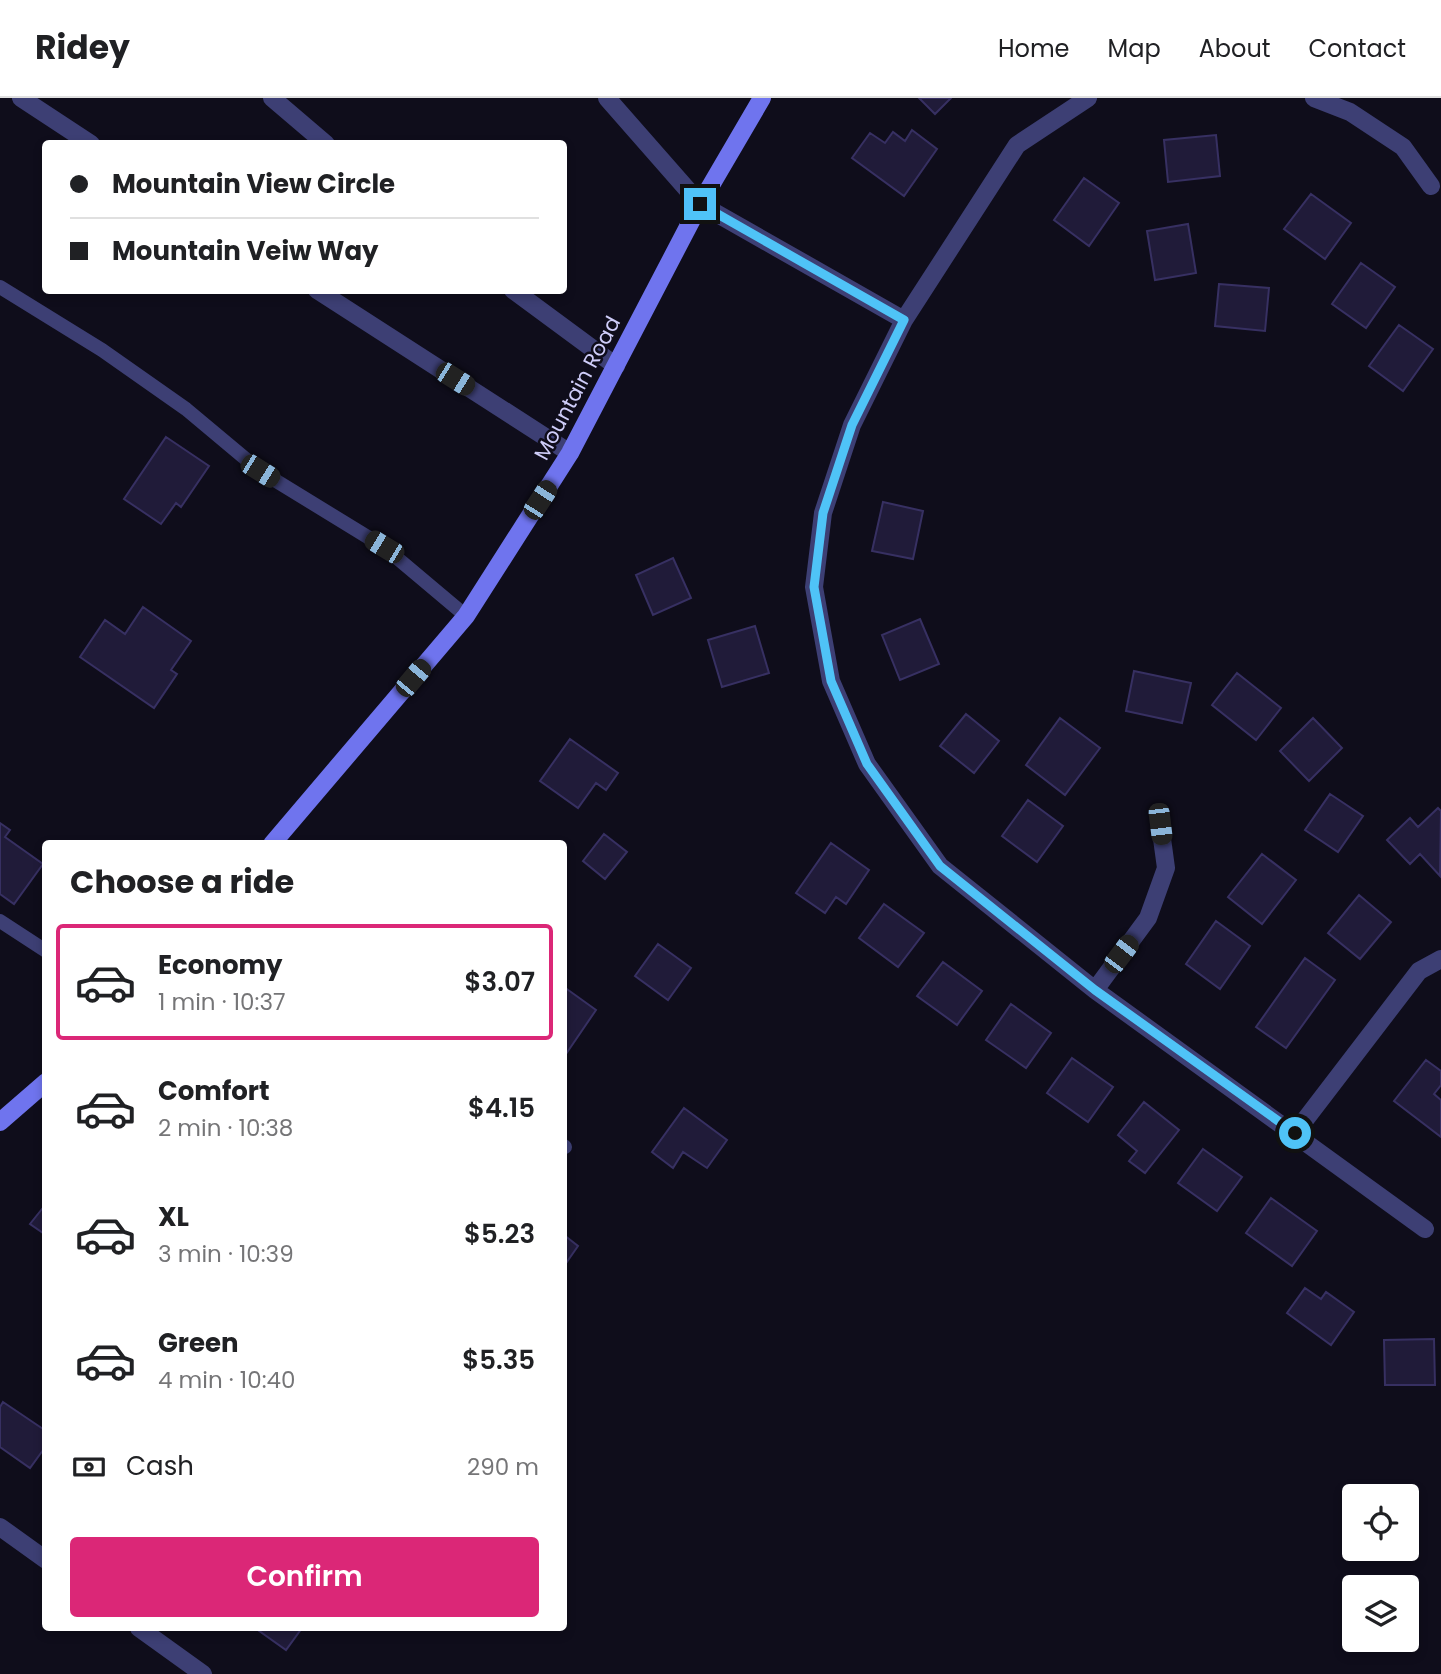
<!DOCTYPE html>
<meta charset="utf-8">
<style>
body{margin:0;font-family:Poppins,sans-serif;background:#f2f2f2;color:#202124;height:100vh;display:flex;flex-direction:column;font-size:26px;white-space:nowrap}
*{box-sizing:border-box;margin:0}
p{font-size:23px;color:#757577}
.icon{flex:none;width:38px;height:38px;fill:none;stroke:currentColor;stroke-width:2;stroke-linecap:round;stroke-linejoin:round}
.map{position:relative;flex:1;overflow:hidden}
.panel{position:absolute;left:42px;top:742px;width:525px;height:791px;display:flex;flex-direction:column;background:#fff;border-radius:7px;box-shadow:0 4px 10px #0003}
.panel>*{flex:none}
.guide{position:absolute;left:42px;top:42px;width:525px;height:154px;border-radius:7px;box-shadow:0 4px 10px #0003;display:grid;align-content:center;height:154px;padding:0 28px;background:#fff}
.controls{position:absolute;left:1342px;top:1386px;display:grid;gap:14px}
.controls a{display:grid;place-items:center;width:77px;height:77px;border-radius:7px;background:#fff;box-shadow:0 4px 10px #0003;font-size:35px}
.end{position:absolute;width:32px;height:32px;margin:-16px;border:9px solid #4fc3f7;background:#111;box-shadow:0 0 0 4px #111}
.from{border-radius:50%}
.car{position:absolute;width:21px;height:42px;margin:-21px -10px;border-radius:9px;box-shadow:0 0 5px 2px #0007;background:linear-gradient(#222 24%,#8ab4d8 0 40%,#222 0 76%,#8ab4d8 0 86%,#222 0)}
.guide b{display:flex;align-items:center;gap:24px;height:66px;font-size:26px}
.guide b+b{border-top:2px solid #e0e0e0}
.guide i{width:18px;height:18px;background:#202124}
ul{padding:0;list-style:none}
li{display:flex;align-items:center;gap:21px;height:116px;margin:0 14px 10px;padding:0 14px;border:4px solid transparent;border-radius:7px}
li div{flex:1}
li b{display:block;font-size:26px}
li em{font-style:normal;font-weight:600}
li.on{border-color:#db2777}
li>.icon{width:63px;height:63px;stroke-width:1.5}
h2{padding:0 28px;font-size:32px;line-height:84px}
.pay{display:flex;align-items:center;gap:18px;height:77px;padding:0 28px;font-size:26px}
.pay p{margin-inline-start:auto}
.primary-button{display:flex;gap:14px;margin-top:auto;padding:14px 28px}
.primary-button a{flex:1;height:80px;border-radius:7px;background:#db2777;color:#fff;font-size:28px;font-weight:600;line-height:80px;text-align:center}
header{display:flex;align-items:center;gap:42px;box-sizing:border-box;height:98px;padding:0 35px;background:#fff;border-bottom:2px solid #e0e0e0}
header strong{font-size:33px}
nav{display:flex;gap:38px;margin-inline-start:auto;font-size:24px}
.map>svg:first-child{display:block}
.building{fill:#201b39;stroke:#373062;stroke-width:2}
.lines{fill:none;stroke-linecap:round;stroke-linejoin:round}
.service{stroke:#3d3f74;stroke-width:14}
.minor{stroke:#3d3f74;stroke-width:18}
.secondary{stroke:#6f74ee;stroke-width:18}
.route{stroke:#4fc3f7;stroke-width:9}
.labels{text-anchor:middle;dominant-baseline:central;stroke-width:5;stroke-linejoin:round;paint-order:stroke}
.street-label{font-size:21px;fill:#cfcdf9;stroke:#0f0d1b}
</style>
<header>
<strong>Ridey</strong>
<nav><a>Home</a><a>Map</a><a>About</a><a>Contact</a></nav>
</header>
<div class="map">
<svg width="1441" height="1576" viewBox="0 0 1441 1576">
<rect width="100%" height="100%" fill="#0f0d1b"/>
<path class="building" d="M919,0H951L935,16Z
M912,32L937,51L904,98L852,60L870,35L885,45L893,34L905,43Z
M1216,37L1220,78L1168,84L1164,42Z
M1084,80L1119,105L1089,148L1054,122Z
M1311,96L1351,125L1325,161L1284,131Z
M1188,126L1196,175L1155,182L1147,133Z
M1361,165L1395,189L1366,230L1332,206Z
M1219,186L1269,190L1265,233L1215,228Z
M1399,227L1433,251L1403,293L1369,268Z
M166,339L209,368L181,409L176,405L161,426L124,401Z
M883,404L923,413L913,461L872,453Z
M673,460L691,500L653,517L636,477Z
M143,509L191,543L171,572L177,576L154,610L80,559L105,522L125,536Z
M920,521L939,566L900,582L882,537Z
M755,528L769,575L722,589L708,542Z
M1134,573L1191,585L1182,625L1126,613Z
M1237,575L1281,610L1256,642L1212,607Z
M966,616L999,643L974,675L940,648Z
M1060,620L1100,650L1065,697L1026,667Z
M1313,620L1342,650L1309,683L1280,653Z
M570,641L618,675L606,692L596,685L578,710L540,683Z
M1330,696L1363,718L1338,754L1305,732Z
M1028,702L1063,728L1037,764L1002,738Z
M1438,710L1441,713L1440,778L1420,756L1410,766L1387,742L1410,720L1418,729Z
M0,725L10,732L5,739L43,766L14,806L0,796Z
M604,736L627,754L605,781L583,763Z
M831,745L869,772L846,806L836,799L825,815L796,795Z
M1262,756L1296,782L1262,826L1228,799Z
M1359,797L1391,824L1360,861L1328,835Z
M884,806L924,835L898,869L859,840Z
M1216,823L1250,848L1220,891L1186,866Z
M658,846L691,870L668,902L635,878Z
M1305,860L1335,882L1286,950L1256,929Z
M943,864L982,893L957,927L917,898Z
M564,889L596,912L566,956L564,954Z
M1011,906L1051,935L1026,970L986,942Z
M1072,960L1113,989L1088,1024L1047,995Z
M1426,962L1441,973V987L1434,996L1441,1002V1039L1394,1003Z
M1144,1004L1179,1032L1145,1075L1129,1063L1137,1053L1118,1037Z
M684,1010L727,1042L707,1070L683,1054L673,1070L652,1054Z
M1203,1051L1242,1079L1217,1113L1178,1085Z
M1271,1100L1317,1133L1292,1168L1246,1135Z
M46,1106V1137L30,1126Z
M564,1137L578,1148L564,1168Z
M1305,1190L1321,1201L1326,1194L1354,1214L1331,1247L1287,1215Z
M1434,1241L1435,1287H1385L1384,1242Z
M3,1304L46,1333V1348L30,1370L0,1349V1309Z
M255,1530H302L286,1552Z"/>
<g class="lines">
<path class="service" d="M0,189L102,252L186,311L260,373L384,449L466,518
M0,823L46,853
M564,1048L565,1049"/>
<path class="minor" d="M21,0L91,46
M272,0L326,46
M607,0L700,106L904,222
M1088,0L1017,47L904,222L852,327L823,415L814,489L831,583L867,666L940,768L1095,892L1425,1131
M1314,0L1350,14L1403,49L1431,88
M317,192L570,355
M513,192L616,268
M1095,892L1148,820L1166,770L1160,726
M1295,1035L1419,873L1441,861
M0,1429L46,1462
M139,1530L203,1576"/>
<path class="secondary" d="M272,746L466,518L570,355L700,106L762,0
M0,1024L46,984"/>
</g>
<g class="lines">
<path class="route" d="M700,106L904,222L852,327L823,415L814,489L831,583L867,666L940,768L1095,892L1295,1035"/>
</g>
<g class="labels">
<g class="street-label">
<text transform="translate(577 290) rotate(-62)">Mountain Road</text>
</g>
</g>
</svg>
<div class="controls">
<a><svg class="icon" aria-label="locate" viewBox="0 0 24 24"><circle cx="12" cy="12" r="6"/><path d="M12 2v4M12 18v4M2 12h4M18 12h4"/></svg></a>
<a><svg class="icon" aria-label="layers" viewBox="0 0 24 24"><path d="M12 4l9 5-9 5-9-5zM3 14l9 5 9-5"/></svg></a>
</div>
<i class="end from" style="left:1295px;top:1035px"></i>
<i class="end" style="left:700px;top:106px"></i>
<i class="car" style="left:455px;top:281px;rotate:122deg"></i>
<i class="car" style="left:260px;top:373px;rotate:122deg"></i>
<i class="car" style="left:540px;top:402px;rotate:33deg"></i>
<i class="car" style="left:384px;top:449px;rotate:301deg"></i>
<i class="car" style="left:413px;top:580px;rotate:40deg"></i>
<i class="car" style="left:1160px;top:726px;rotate:173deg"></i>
<i class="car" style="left:1121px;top:856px;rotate:37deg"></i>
<div class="guide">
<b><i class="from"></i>Mountain View Circle</b>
<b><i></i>Mountain Veiw Way</b>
</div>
<section class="panel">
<h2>Choose a ride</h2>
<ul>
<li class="on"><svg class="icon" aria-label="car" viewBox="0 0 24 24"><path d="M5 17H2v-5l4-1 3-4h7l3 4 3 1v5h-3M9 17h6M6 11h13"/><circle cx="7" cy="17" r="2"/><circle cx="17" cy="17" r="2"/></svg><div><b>Economy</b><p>1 min · 10:37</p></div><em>$3.07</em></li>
<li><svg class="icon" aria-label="car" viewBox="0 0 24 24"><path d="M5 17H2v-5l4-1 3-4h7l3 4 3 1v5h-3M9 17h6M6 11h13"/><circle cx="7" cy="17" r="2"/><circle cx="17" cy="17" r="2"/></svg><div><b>Comfort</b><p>2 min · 10:38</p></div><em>$4.15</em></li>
<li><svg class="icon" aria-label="car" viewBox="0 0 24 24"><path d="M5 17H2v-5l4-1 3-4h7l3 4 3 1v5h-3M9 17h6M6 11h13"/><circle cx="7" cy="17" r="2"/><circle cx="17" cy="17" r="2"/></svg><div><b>XL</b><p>3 min · 10:39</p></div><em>$5.23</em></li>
<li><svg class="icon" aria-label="car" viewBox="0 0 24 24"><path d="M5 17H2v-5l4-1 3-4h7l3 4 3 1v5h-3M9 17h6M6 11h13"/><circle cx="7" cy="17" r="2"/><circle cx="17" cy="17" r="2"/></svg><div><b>Green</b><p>4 min · 10:40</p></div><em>$5.35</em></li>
</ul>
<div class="pay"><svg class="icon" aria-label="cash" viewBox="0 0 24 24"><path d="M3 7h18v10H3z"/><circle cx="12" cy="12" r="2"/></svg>Cash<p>290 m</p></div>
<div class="primary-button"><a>Confirm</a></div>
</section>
</div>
